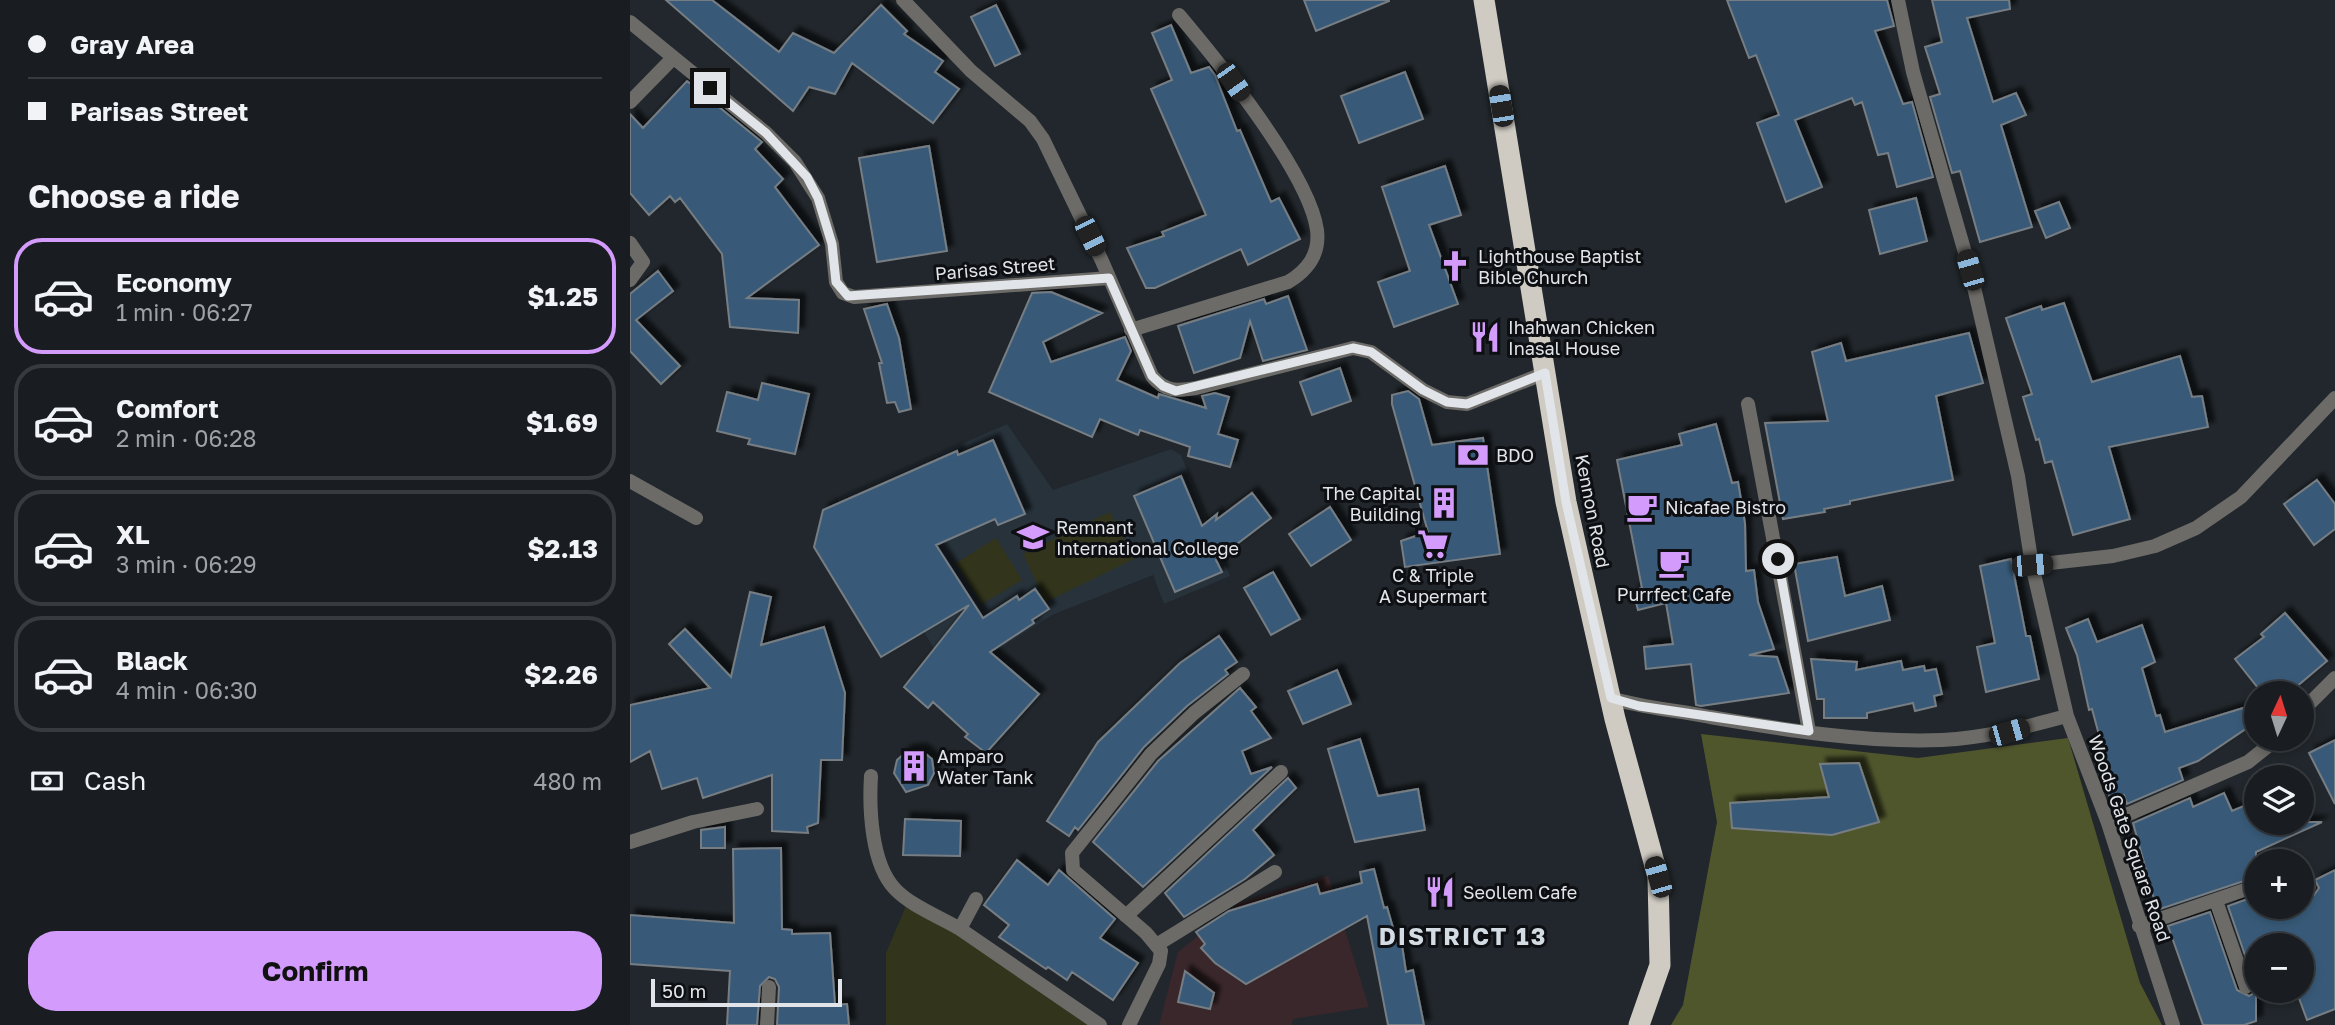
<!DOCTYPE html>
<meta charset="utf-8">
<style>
body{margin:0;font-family:"Golos Text",sans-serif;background:#262a2e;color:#f1f3f6;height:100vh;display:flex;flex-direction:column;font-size:26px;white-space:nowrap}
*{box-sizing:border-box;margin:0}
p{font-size:23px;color:#9fa2a5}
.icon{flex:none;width:38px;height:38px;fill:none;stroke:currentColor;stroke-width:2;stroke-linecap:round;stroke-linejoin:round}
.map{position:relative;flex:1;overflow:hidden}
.panel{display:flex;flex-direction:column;background:#191d21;width:630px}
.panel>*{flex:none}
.banner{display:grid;align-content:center;height:154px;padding:0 28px;background:#191d21}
.needle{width:46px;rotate:4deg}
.fabs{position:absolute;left:1614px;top:681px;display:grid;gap:14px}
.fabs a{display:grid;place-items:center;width:70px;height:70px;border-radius:50%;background:#191d21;box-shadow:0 4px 10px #0003,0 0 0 2px #373b3f;font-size:35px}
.scale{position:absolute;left:21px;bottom:18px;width:191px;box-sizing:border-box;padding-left:7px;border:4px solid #e1e4e8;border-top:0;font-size:19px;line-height:24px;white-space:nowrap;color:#e1e4e8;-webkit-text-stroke:5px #0d0f12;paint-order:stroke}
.end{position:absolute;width:32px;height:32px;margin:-16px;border:9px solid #e1e4e8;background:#111;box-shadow:0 0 0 4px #111}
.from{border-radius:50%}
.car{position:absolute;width:21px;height:42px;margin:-21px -10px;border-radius:9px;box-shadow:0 0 5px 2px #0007;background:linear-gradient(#222 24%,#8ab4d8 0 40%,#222 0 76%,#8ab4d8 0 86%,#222 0)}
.banner b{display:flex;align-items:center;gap:24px;height:66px;font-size:26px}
.banner b+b{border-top:2px solid #373b3f}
.banner i{width:18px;height:18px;background:#f1f3f6}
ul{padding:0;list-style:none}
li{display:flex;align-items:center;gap:21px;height:116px;margin:0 14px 10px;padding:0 14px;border:4px solid #373b3f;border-radius:28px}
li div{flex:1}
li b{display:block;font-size:26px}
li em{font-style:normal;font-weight:700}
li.active{border-color:#d39cfc}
li>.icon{width:63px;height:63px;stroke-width:1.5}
h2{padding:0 28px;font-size:32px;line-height:84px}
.pay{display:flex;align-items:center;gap:18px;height:77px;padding:0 28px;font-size:26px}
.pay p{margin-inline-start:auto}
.action{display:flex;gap:14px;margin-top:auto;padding:14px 28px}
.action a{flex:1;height:80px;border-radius:28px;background:#d39cfc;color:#111;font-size:28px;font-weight:700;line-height:80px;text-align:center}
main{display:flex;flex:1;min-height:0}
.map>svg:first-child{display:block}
.commercial{fill:#3a272b}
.built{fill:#27323b}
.green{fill:#32351b}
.forest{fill:#50562c}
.building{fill:#385a78;stroke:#767d83;stroke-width:2;filter:url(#shadow)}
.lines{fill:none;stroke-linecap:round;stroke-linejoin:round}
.lane{stroke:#6c6b67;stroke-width:14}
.street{stroke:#6c6b67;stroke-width:14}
.highway{stroke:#cfcbc3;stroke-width:21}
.route{stroke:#e1e4e8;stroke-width:9}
.labels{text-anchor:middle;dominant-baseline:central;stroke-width:6;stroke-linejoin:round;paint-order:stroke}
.poi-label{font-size:18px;fill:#e1e4e8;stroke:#0d0f12;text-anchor:start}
.street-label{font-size:18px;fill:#e1e4e8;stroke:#0d0f12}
.district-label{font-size:24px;font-weight:bold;letter-spacing:2px;fill:#d4dce3;stroke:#0d0f12}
</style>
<main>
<section class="panel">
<div class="banner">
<b><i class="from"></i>Gray Area</b>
<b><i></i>Parisas Street</b>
</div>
<h2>Choose a ride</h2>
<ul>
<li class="active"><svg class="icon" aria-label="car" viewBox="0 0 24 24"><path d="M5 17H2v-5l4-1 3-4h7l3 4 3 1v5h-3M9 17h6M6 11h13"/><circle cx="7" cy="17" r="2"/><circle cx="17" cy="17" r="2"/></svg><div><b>Economy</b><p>1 min · 06:27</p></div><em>$1.25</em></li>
<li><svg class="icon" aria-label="car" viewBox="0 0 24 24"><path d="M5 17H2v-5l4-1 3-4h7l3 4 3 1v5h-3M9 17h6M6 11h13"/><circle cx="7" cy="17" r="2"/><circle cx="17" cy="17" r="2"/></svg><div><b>Comfort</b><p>2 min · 06:28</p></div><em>$1.69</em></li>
<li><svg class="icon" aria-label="car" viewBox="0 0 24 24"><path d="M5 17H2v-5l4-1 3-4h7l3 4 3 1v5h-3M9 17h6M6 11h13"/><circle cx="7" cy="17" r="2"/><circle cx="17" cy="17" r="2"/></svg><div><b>XL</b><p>3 min · 06:29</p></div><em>$2.13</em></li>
<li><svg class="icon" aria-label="car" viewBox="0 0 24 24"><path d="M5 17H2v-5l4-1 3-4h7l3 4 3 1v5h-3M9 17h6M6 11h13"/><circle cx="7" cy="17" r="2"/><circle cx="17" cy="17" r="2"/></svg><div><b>Black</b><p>4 min · 06:30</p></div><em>$2.26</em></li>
</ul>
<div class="pay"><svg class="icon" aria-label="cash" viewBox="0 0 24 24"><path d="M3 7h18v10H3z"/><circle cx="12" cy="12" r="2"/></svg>Cash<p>480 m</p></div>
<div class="action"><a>Confirm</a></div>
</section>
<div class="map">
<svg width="1705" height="1025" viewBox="0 0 1705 1025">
<defs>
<filter id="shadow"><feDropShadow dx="6" dy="-6" stdDeviation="2" flood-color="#0009"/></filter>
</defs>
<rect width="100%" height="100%" fill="#21272c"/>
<path class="commercial" d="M698,876L739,1007L663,1019L661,1025H529L548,952L611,902Z"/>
<path class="built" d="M377,424L423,490L541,449L551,455L600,576L534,604L523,575L422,615L322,679L262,578L241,585L208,499Z"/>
<path class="green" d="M480,512L504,559L416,602L393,554Z
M366,538L392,580L352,604L326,563Z
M276,906L310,917L463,1025H256V953Z"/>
<path class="forest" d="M1071,734L1288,758L1438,738L1510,983L1532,1025H1041L1053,1005L1087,822Z"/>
<path class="building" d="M36,0H82L149,52L163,33L204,53L251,5L277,31L274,34L313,61L305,72L329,89L303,123L222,63L205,94L179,87L163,111Z
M674,0H759V1L686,31Z
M1097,0H1257L1264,26L1245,31L1273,104L1282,102L1303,177L1267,187L1258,153L1248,155L1232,102L1225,105L1222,98L1165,120L1192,187L1156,202L1127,123L1149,115L1126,55L1119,58Z
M1302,0H1379L1380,9L1337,18L1363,102L1386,93L1396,115L1371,125L1402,227L1350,242L1330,171L1322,173L1300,97L1310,94L1295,47L1312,42Z
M366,5L390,54L365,66L341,17Z
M541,25L561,73L579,67L585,75L607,131L610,130L641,202L649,198L670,239L618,265L611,249L525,288H516L497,248L534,236L532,232L576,215L521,89L542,80L522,33Z
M775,72L793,119L729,143L711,96Z
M57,81L132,142L125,149L153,179L145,187L189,245L117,298L169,300L168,333L100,327L92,254L50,198L45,202L40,196L19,215L0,193V114L13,128Z
M299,146L317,251L247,262L229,158Z
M815,166L831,215L799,225L828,304L764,327L748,282L780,271L752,187Z
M1286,198L1297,241L1250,254L1239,210Z
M1429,202L1440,228L1416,238L1405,211Z
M28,271L43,291L6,320L50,366L31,384L0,351V294Z
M421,292L472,313L413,342L421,362L495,337L501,351L487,380L528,398L529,394L576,408L572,396L585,393L599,397L588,434L608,440L600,467L558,456L560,447L510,430L508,435L470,419L462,437L359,392L402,293Z
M658,296L677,350L633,361L620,321L610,358L564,373L548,326L634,299L636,304Z
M1434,303L1462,382L1550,356L1562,397L1572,396L1578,427L1479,447L1500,519L1443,535L1422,461L1415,463L1409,439L1406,440L1393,397L1402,394L1376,318L1411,306L1412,310Z
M257,304L269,338L281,409L269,412L265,402L257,403L249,363H252L234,309Z
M1339,333L1353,383L1306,396L1323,480L1220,501V504L1194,509L1195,512L1153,519L1135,423L1198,421L1182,352L1211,343L1216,361Z
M710,368L721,401L682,415L670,382Z
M132,383L179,394L165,454L118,444L120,439L87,431L97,392L128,400Z
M778,391L789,399L802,445L853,438L870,554L775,567L771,541L798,532L762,404V395Z
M1086,424L1102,483L1108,482L1115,523L1116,571L1124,570L1128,602L1144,649L1119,655L1147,657L1159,693L1071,706L1066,705L1061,664L1016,669L1014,647L1043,644L1036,603L1008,610L1003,591L1012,588L987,460L1052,445L1049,434Z
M363,440L395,514L368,525L365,519L306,545L353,618L387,596L389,600L405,589L419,609L402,620L404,623L360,652L409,694L356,753L335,737L338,734L303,702L298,708L274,687L339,605L251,657L184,547L193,510L327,451L328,455Z
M551,476L572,526L587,514L586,520L622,493L641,518L586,560L592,572L545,592L504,496Z
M1687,480L1705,504V529L1684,545L1654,504Z
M700,507L721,540L681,566L659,534Z
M1207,557L1215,596L1252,586L1260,620L1178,641L1164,564Z
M1381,559L1396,636H1400L1409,679L1356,692L1347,647L1365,643L1350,566Z
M643,572L670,619L641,635L614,588Z
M120,592L141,597L131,645L194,627L215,693L212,760H191L188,823L177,827L178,833L142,831V775L73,798L67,778L32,789L20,751L0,762V705L80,688L39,644L55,629L101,677Z
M1655,613L1697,661L1659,693H1632L1605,659L1634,637L1631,634Z
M1458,619L1467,642L1512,625L1525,662L1512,668L1526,716L1530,715L1535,732L1613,708L1620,726L1568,761L1549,768L1553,780L1497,804L1494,795L1481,800L1470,770L1478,768L1462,709L1459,710L1447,655L1436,628Z
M589,636L607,662L595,670L598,674L557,706L514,747L448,830L445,827L439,836L417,821L468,742L550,663Z
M1181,659L1227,662L1226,670L1271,661L1273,670L1294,666L1295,671L1306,669L1312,694L1304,696L1306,706L1285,711L1283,703L1237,713V718H1194V699H1187Z
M707,670L721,704L673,724L658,691Z
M610,688L626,707L621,711L641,738L612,751L621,774L642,767L513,887L463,842L528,761Z
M730,739L748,796L788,789L795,830L725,842L698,749Z
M1705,740V804L1679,753Z
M291,750L302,759L304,773L298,785L276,792L264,773L267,760L277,751Z
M1229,763L1249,822L1202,835L1102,828L1100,803L1199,797L1190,764Z
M658,778L666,788L623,830L644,855L615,879L554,917L535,893Z
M1594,793L1602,811L1626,801V822H1692L1626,852V877L1527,910L1503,823L1560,798L1563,807Z
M275,819L331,821L330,856L273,855Z
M95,827V848H71V830Z
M151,848L152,929L162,930V934L200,933L205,1005L217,1004L219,1025H147L149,987L145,979L139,977L130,986L127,1025H97L100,971L0,964V915L104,923L103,849Z
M387,860L418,885L429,870L485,919L470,938L508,963L483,1000L442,972L437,980L418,967L416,969L369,937L379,925L354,905Z
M744,869L754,908L757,907L768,945H772L776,972L783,970L794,1025H758L737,916L616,984L585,963L571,948L575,944L566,932L599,911L687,884L690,894L732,883L730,872Z
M1705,870V1009L1677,1020L1666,990H1671V945H1626V1021L1614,1025H1573L1538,926L1580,912L1607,990L1619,996L1624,993L1625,984L1598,906L1626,896V906H1671V894L1684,895L1689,888L1685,880Z
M555,971L584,993L580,1009L548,1002Z"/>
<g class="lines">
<path class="lane" d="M0,842L63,822L127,809
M1671,882L1679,887
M1586,901L1616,987
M496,916L651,772
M1509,926L1626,886
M528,944L645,872
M137,1025L139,987"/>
<path class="street" d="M273,0L341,71L400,121L413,139L472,261L522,376C535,392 547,391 566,388L723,348L741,352L793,390L817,402L837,404L915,373
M1268,0L1283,72L1340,270L1388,476L1402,565L1437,716L1478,823L1543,1025
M0,22L136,133L165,162L188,198L202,244L206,282L213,293L224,297L479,278
M0,102L43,58
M0,243L13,262L0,280
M501,330L658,282C678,270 690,254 687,230C679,173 587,60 549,15
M1118,404L1179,731
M0,481L66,518
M1402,565L1483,556L1525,546L1566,528L1611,497L1705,398
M980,698C1013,708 1046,710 1080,717C1155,730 1236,743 1312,740C1356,738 1396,727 1437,716
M1671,712L1705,678
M241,776C239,808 241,864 265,889C281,906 310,917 330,929
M1478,823L1618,762L1648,738
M346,899L330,929L470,1025
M499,1025L529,964L531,951L516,933L443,870L442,853L521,754L564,713L613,674"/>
<path class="highway" d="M854,0L936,502L985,719L1028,877L1030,965L1009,1025"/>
</g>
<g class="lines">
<path class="route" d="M80,88L136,133L177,177L188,198L202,244L206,282L218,296L479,278L522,376L533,386L546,391L723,348L741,352L793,390L817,402L837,404L915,373L936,502L981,698L1009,706L1179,731L1148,559"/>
</g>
<defs>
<symbol id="church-bare" viewBox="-9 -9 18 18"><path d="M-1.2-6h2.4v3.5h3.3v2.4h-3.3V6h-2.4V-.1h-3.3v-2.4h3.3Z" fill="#d39cfc" stroke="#0d0f12" stroke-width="2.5" paint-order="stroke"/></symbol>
<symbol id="restaurant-bare" viewBox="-9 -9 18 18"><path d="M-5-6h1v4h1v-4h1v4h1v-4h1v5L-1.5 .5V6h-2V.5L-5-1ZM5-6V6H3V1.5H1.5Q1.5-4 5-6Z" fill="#d39cfc" stroke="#0d0f12" stroke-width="2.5" paint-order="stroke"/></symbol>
<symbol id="bank-bare" viewBox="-9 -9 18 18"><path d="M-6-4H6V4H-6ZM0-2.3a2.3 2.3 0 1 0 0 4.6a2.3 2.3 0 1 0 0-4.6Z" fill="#d39cfc" stroke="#0d0f12" stroke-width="2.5" paint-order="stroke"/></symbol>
<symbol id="building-bare" viewBox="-9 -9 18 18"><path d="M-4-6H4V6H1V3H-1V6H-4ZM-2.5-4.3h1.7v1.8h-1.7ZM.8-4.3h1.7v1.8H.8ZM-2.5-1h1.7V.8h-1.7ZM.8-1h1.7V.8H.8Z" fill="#d39cfc" stroke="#0d0f12" stroke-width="2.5" paint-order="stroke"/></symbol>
<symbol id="cafe-bare" viewBox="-9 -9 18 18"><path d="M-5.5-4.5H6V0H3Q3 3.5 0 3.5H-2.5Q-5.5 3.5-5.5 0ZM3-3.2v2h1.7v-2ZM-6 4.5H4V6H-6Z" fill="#d39cfc" stroke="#0d0f12" stroke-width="2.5" paint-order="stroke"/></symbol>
<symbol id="school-bare" viewBox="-9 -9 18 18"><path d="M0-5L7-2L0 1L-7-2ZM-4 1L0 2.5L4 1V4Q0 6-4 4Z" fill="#d39cfc" stroke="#0d0f12" stroke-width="2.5" paint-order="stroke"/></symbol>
<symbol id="supermarket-bare" viewBox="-9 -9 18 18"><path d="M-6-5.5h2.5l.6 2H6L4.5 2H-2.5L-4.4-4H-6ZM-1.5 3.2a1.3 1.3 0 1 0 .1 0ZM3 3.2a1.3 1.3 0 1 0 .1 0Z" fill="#d39cfc" stroke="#0d0f12" stroke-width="2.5" paint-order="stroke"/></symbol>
</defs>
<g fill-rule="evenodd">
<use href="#church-bare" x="803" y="244" width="44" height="44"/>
<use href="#restaurant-bare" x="833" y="315" width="44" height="44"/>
<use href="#bank-bare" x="821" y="433" width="44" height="44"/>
<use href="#building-bare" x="792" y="481" width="44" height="44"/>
<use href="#cafe-bare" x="990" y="485" width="44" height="44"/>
<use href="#school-bare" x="381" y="515" width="44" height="44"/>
<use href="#supermarket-bare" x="781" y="522" width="44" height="44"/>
<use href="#cafe-bare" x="1022" y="541" width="44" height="44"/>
<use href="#building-bare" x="262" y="744" width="44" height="44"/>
<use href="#restaurant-bare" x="788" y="870" width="44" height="44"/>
</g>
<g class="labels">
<g class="poi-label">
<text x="848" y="256">Lighthouse Baptist<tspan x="848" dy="21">Bible Church</tspan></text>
<text x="878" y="327">Ihahwan Chicken<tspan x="878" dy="21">Inasal House</tspan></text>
<text x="866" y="455">BDO</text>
<text x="791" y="493" text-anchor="end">The Capital<tspan x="791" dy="21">Building</tspan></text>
<text x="1035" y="507">Nicafae Bistro</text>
<text x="426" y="527">Remnant<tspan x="426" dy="21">International College</tspan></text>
<text x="803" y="575" text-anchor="middle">C &amp; Triple<tspan x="803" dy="21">A Supermart</tspan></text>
<text x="1044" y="594" text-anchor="middle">Purrfect Cafe</text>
<text x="307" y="756">Amparo<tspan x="307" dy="21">Water Tank</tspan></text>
<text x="833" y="892">Seollem Cafe</text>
</g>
<g class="street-label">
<text transform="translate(365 268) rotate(-5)">Parisas Street</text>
<text transform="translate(963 511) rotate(79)">Kennon Road</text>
<text transform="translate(1500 838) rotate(71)">Woods Gate Square Road</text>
</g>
<g class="district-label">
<text x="833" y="935">DISTRICT 13</text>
</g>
</g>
</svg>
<div class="fabs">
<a><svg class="needle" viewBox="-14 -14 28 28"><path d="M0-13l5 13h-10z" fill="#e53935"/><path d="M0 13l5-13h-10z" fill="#9fa2a5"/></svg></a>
<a><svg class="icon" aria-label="layers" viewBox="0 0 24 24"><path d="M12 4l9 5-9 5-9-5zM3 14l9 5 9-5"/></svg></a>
<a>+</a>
<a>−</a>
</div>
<div class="scale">50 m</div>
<i class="end from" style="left:1148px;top:559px"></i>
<i class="end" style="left:80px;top:88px"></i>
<i class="car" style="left:603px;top:82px;rotate:145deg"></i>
<i class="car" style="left:871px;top:106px;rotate:351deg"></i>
<i class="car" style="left:460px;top:236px;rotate:154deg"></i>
<i class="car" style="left:1340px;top:270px;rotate:344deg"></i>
<i class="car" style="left:1402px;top:565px;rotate:85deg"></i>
<i class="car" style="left:1379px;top:732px;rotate:74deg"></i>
<i class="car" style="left:1028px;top:877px;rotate:344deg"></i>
</div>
</main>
